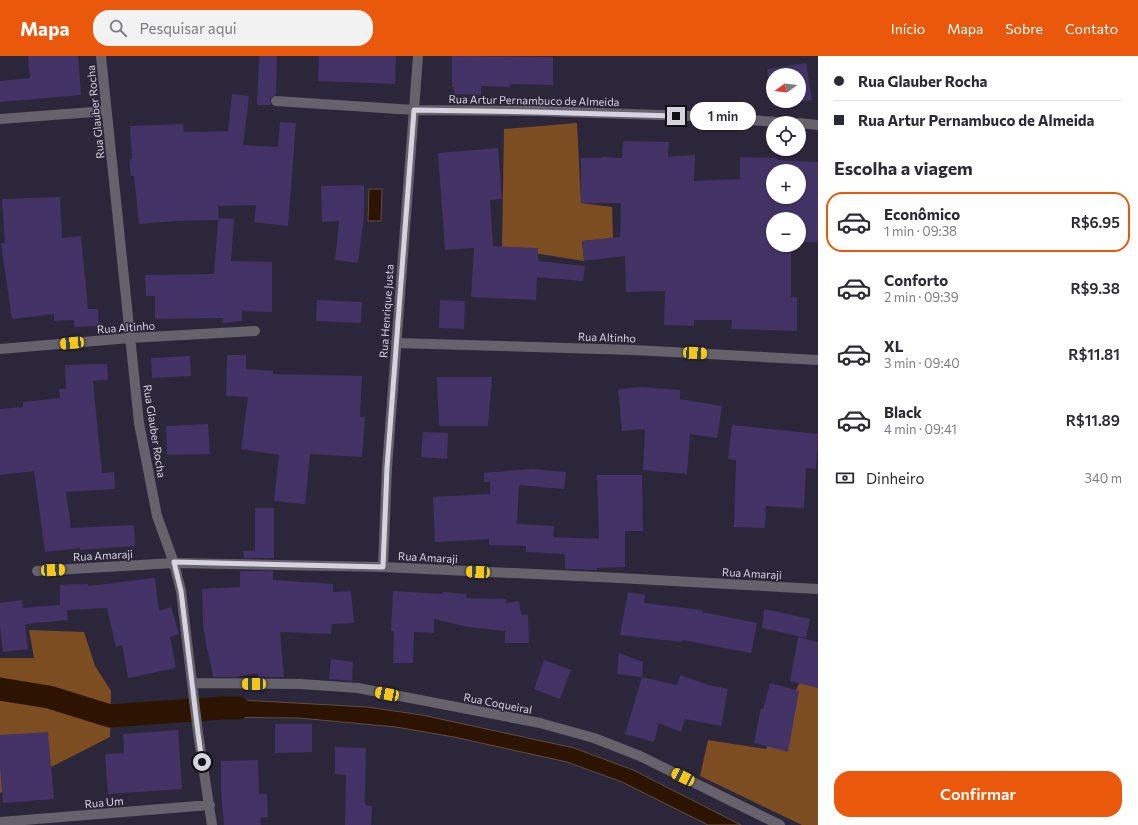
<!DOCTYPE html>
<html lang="pt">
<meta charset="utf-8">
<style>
body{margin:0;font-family:Commissioner,sans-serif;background:#f2f2f3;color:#2b2b33;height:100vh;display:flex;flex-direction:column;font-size:15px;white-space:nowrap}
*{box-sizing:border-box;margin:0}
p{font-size:13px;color:#7c7c81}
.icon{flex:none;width:22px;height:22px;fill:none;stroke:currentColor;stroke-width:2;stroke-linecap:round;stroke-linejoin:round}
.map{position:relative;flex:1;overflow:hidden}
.side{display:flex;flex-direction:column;background:#fff;width:320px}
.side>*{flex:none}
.guide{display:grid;align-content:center;height:88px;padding:0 16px;background:#fff}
.needle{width:26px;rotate:255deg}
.controls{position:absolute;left:766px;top:12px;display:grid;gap:8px}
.controls a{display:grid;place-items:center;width:40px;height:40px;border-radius:50%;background:#fff;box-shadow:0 1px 3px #0004;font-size:20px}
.end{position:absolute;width:18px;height:18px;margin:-9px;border:5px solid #d6d3e0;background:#111;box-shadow:0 0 0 2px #111}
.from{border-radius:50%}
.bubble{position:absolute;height:28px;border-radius:14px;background:#fff;box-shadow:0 1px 3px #0004;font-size:13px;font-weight:600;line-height:28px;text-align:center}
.car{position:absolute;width:12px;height:24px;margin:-12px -6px;border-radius:5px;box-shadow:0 0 3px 1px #0007;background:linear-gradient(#f5c518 24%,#345 0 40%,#f5c518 0 76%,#345 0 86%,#f5c518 0)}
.guide b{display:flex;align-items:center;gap:14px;height:38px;font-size:15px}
.guide b+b{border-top:1px solid #e1e1e2}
.guide i{width:10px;height:10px;background:#2b2b33}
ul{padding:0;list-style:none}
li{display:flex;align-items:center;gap:12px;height:60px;margin:0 8px 6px;padding:0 8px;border:2px solid transparent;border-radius:16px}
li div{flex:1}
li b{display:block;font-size:15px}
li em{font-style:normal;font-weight:600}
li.selected{border-color:#ea580c}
li>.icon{width:36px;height:36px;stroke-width:1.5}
h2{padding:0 16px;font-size:18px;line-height:48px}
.pay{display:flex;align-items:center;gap:10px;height:44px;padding:0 16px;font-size:15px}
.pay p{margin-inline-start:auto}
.primary-button{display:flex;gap:8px;margin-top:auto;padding:8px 16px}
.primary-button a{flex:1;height:46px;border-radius:16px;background:#ea580c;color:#fff;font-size:16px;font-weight:600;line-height:46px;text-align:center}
header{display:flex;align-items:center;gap:24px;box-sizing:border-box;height:56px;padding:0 20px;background:#ea580c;color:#fff}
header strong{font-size:19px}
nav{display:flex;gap:22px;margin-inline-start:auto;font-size:14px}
.search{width:280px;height:36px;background:#f2f2f3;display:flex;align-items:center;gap:10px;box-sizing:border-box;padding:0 14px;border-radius:16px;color:#7c7c81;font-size:15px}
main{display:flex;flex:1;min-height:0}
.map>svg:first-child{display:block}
.forest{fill:#7d4d22}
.water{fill:#2c1400;stroke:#5f4d43}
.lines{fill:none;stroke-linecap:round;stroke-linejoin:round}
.canal{stroke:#2c1400;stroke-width:23}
.building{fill:#433265;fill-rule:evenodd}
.minor{stroke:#65626c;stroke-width:10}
.route{stroke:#d6d3e0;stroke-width:5}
.labels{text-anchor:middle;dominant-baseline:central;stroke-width:3;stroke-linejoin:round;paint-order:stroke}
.street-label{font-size:11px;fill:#d6d3e0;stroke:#2c263a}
</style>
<header>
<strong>Mapa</strong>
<div class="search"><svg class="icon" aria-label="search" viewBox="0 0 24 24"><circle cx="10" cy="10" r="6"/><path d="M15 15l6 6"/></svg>Pesquisar aqui</div>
<nav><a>Início</a><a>Mapa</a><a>Sobre</a><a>Contato</a></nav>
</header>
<main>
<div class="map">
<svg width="818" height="769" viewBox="0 0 818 769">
<rect width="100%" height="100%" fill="#2c263a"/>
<path class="forest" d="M577,67L581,147L612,151L613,182L582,185L584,205L502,192L504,73Z
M29,574L84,576L95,610L111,635L110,681L0,737V602H34Z
M803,620L818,624V769H802L700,720L708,684L766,693Z"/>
<path class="water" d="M369,133H382L381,165H368Z
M241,644L367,651L422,659L574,692L633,714L741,769H708L622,726L567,706L454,681L396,671L299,662L206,661V646Z"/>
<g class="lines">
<path class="canal" d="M0,633L49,641L110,660L222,652H238"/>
</g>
<path class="building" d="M28,0H78L81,39L0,46V25L30,22Z
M259,0H277L276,39L270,42V45L271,49H257Z
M319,0H396L395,28L318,25Z
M452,0L553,1V29L510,28V31L481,30V39L454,38V31H452Z
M806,7L812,44L772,50L767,13ZM773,19H799V45H773Z
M232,38L249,40L243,89L278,91L280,66L296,67L288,170L254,166L256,149L218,150L219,162L234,163L231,205L272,206V256L242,255V265L223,267L222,262L155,263V240H146L145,219L214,218L218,164L175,165L139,168L134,120H131L129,104L132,103L130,70L183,68L184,76L228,75Z
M623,85L669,86L668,101L695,99L694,125L740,123V101L777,102V104L818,106V186H799V163H773V189H791V241H797V275L731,273L732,264H694V270L664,269L665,235L626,236L625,200L584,205L582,185L620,181L621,147H581V102H601L602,101L622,102ZM773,115H799V141H773Z
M498,92L502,143L490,144L493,190L538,192V205L585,210L583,225L537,221L536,244L471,241L474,192L445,194L438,97Z
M364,129V160L358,207L335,204L339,165L322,166L321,130Z
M60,141L62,182L81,180L88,253H98L99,270L74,271V264L54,265V258L12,263L1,187H5L2,143Z
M317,244L362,246L361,267L316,265Z
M440,244L465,245L464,273L439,272Z
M227,299H246V313L273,315V318L362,320L360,361H365L362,401L310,398L305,448L274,445L279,399L241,393L248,341L226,340Z
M190,300L191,320L152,322L151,302Z
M107,308L108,324L93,325L102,417L114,416L115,433L66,436L71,472L134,469L135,490L80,494V492L45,496L34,415L0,419V353L23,351V346L60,342L59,333H66L65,309Z
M437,321H492L488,370H439Z
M640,331L680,334V343L722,350L717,382L690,378L687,418L643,414L645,373L622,375L618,333Z
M208,368L210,398L167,399L166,370Z
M732,369L818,378L816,413L806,412L804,452L766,450L765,472L734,471L736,404L728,403Z
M423,376L448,377L447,403L421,401Z
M532,413L566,416L564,433L519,429L517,468L554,470L553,481L599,483L597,419H642L643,475H625V511L597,512V514L565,513V498L526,496V490L489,489V483L435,486L433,441L490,438V426H484V417Z
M255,452H274V502H244L243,495H255Z
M240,515H273V524L333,528V536L351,535L354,567L332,568L331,578L280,576L284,621H258V617L234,621H213L208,594H207L203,568L202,533L240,531Z
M155,522L159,555L171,551L179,578L170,581L176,612L128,622L122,589L116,591L107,552L67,554L68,564L25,568L28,593L3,596L0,570V547L22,544L23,552L60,549V529L88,528V530Z
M393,535L442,538L443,536L467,538L466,542L506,543V547L519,545L521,559H528L529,587H505V575L468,571L434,563V577L414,576L413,607H393L394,575H391Z
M628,536L645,539L644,547L702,554V556L757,567L751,597L683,584L682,586L620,579Z
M764,553L810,563L806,582L762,572Z
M798,581L818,586V632L790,625Z
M619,597L643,606L642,621L617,618Z
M331,603L353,606L352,625L329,623Z
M544,604L571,614L560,643L534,633Z
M680,619L709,629L728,633L721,670L685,663L681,676L659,667L654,686L625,678L642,621L677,629Z
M770,627L799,635L788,696L754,687L761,652L763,653Z
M275,668H312V696L275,697Z
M178,674L182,733L108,738L105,698L124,697L123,678Z
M48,676L54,743L3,747L0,711V679Z
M335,691L366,692L365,749L372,750L371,769H345L346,719L335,718Z
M258,704L259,738H267L268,761L260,762L261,769H224L221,735V705Z"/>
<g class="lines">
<path class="minor" d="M101,0L139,367L157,460L174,507L181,535L198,677L212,769
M276,45L414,54L535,55L692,60L792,67
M0,63L106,55
M799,67L818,69
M396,287L634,294L818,304
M0,293L130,282L255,275
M383,511L387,412L418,0
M37,515L174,507L383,511L619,522L818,533
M192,627L300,628L358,632L540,667L594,682L640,700L780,769
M0,766L210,749"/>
</g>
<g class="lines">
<path class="route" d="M202,706L198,677L181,535L174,506L383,511L387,412L414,54L535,56L676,60"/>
</g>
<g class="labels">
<g class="street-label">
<text transform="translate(534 44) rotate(1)">Rua Artur Pernambuco de Almeida</text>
<text transform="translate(95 56) rotate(-96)">Rua Glauber Rocha</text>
<text transform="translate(386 255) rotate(-86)">Rua Henrique Justa</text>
<text transform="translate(126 271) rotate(-4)">Rua Altinho</text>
<text transform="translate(607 281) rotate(2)">Rua Altinho</text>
<text transform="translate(155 375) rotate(81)">Rua Glauber Rocha</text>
<text transform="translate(103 499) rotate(-3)">Rua Amaraji</text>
<text transform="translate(428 501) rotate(3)">Rua Amaraji</text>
<text transform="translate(752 517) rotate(3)">Rua Amaraji</text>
<text transform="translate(498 647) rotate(11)">Rua Coqueiral</text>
<text transform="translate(104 746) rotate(-5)">Rua Um</text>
</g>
</g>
</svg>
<div class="controls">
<a><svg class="needle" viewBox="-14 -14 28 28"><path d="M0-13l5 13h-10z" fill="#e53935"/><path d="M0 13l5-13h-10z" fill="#7c7c81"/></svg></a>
<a><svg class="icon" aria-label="locate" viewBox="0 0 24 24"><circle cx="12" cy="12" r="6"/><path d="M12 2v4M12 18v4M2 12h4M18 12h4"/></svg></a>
<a>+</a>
<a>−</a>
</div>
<i class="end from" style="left:202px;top:706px"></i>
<i class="end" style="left:676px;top:60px"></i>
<div class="bubble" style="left:690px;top:46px;width:66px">1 min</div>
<i class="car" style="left:72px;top:287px;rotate:265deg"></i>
<i class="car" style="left:695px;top:297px;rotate:93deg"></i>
<i class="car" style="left:53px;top:514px;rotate:87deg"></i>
<i class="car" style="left:478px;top:516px;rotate:273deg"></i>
<i class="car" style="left:254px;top:628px;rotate:270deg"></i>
<i class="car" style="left:387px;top:638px;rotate:281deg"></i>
<i class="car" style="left:683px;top:721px;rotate:296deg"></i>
</div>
<section class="side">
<div class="guide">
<b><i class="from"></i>Rua Glauber Rocha</b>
<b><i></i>Rua Artur Pernambuco de Almeida</b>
</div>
<h2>Escolha a viagem</h2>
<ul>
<li class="selected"><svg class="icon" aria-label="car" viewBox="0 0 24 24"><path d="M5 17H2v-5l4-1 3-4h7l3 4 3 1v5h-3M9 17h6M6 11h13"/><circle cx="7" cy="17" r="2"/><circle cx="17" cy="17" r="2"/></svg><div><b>Econômico</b><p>1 min · 09:38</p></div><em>R$6.95</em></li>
<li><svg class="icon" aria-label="car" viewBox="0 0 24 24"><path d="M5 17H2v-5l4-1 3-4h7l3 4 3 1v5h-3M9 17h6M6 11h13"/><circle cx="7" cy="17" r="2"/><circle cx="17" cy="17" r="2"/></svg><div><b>Conforto</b><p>2 min · 09:39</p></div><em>R$9.38</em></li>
<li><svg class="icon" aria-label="car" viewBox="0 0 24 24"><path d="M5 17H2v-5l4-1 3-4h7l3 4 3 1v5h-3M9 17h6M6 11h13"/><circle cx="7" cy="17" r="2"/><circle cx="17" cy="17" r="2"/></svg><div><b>XL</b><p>3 min · 09:40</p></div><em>R$11.81</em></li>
<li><svg class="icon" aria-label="car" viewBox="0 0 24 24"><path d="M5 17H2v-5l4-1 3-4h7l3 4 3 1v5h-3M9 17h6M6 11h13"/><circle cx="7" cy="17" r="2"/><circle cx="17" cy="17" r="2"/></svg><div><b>Black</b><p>4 min · 09:41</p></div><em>R$11.89</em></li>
</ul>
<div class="pay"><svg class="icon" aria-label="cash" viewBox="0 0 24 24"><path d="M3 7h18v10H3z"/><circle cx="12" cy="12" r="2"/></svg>Dinheiro<p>340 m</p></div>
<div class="primary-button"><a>Confirmar</a></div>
</section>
</main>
